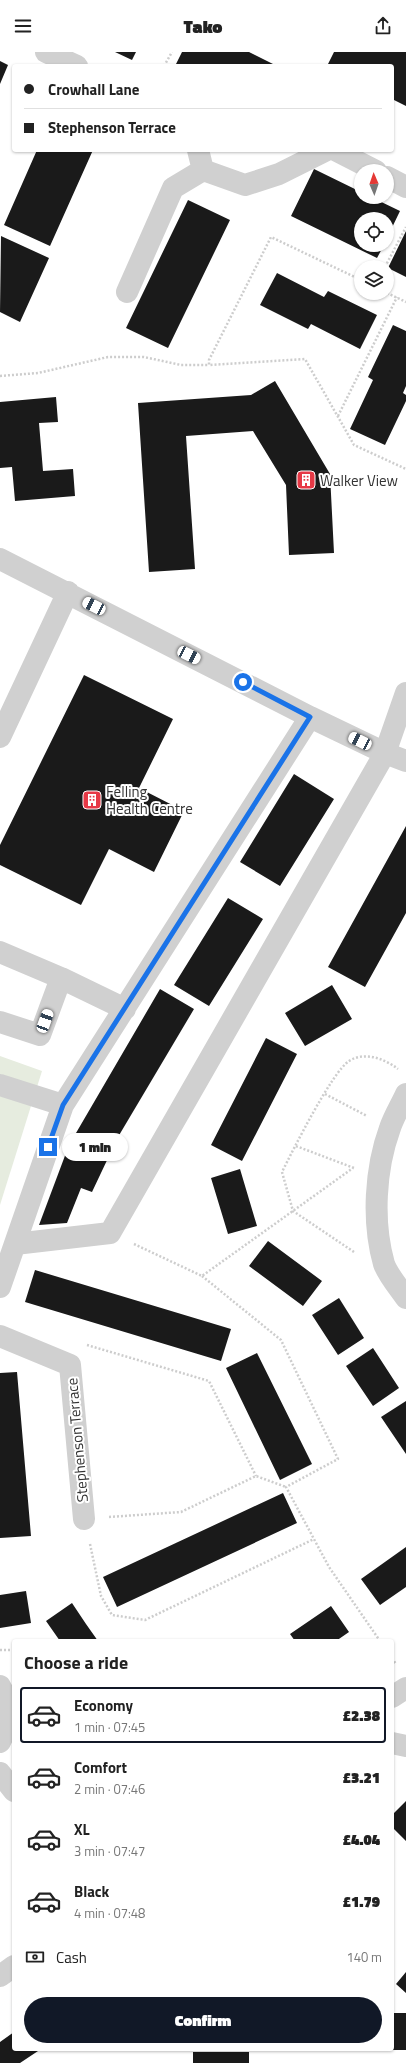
<!DOCTYPE html>
<meta charset="utf-8">
<style>
body{margin:0;font-family:"Titillium Web",sans-serif;background:#f6f6f6;color:#222;height:100vh;display:flex;flex-direction:column;font-size:15px;white-space:nowrap}
*{box-sizing:border-box;margin:0}
p{font-size:13px;color:#767676}
.icon{flex:none;width:22px;height:22px;fill:none;stroke:currentColor;stroke-width:2;stroke-linecap:round;stroke-linejoin:round}
.map{position:relative;flex:1;overflow:hidden}
.panel{position:absolute;left:12px;top:1587px;width:382px;height:412px;display:flex;flex-direction:column;background:#fff;border-radius:4px;box-shadow:0 1px 3px #0004}
.panel>*{flex:none}
.banner{position:absolute;left:12px;top:12px;width:382px;height:88px;border-radius:4px;box-shadow:0 1px 3px #0004;display:grid;align-content:center;height:88px;padding:0 12px;background:#fff}
.needle{width:26px;rotate:358deg}
.tools{position:absolute;left:354px;top:112px;display:grid;gap:8px}
.tools a{display:grid;place-items:center;width:40px;height:40px;border-radius:50%;background:#fff;box-shadow:0 1px 3px #0004;font-size:20px}
.end{position:absolute;width:18px;height:18px;margin:-9px;border:5px solid #1a73e8;background:#fff;box-shadow:0 0 0 2px #fff}
.from{border-radius:50%}
.bubble{position:absolute;height:28px;border-radius:14px;background:#fff;box-shadow:0 1px 3px #0004;font-size:13px;font-weight:800;line-height:28px;text-align:center}
.car{position:absolute;width:12px;height:24px;margin:-12px -6px;border-radius:5px;box-shadow:0 0 3px 1px #0007;background:linear-gradient(#fff 24%,#345 0 40%,#fff 0 76%,#345 0 86%,#fff 0)}
.banner b{display:flex;align-items:center;gap:14px;height:38px;font-size:15px}
.banner b+b{border-top:1px solid #e0e0e0}
.banner i{width:10px;height:10px;background:#222}
ul{padding:0;list-style:none}
li{display:flex;align-items:center;gap:12px;height:56px;margin:0 8px 6px;padding:0 4px;border:2px solid transparent;border-radius:4px}
li div{flex:1}
li b{display:block;font-size:15px}
li em{font-style:normal;font-weight:800}
li.active{border-color:#111827}
li>.icon{width:36px;height:36px;stroke-width:1.5}
h2{padding:0 12px;font-size:18px;line-height:48px}
.pay{display:flex;align-items:center;gap:10px;height:44px;padding:0 12px;font-size:15px}
.pay p{margin-inline-start:auto}
.primary-button{display:flex;gap:8px;margin-top:auto;padding:8px 12px}
.primary-button a{flex:1;height:46px;border-radius:24px;background:#111827;color:#fff;font-size:16px;font-weight:800;line-height:46px;text-align:center}
header{display:flex;justify-content:space-between;align-items:center;height:52px;padding:0 12px;background:#fff;font-size:18px;font-weight:800}
.map>svg:first-child{display:block}
.green{fill:#e6ecdf}
.building{fill:#1a1a1a}
.lines{fill:none;stroke-linecap:round;stroke-linejoin:round}
.path{stroke:#cdcdcd;stroke-width:2.5;stroke-dasharray:2 2;stroke-linecap:butt}
.minor{stroke:#d0d0d0;stroke-width:22}
.route{stroke:#1a73e8;stroke-width:5}
.labels{text-anchor:middle;dominant-baseline:central;stroke-width:4;stroke-linejoin:round;paint-order:stroke}
.poi-label{font-size:15px;fill:#333;stroke:#fff;text-anchor:start}
.street-label{font-size:15px;fill:#333;stroke:#fff}
</style>
<header><svg class="icon" aria-label="menu" viewBox="0 0 24 24"><path d="M4 6h16M4 12h16M4 18h16"/></svg>Tako<svg class="icon" aria-label="share" viewBox="0 0 24 24"><path d="M12 15V3M7 8l5-5 5 5M5 13v7h14v-7"/></svg></header>
<div class="map">
<svg width="406" height="2011" viewBox="0 0 406 2011">
<rect width="100%" height="100%" fill="#fff"/>
<path class="green" d="M0,1004L42,1019L0,1153Z"/>
<path class="building" d="M115,0H136L132,8Z
M182,0H249L277,14H175Z
M334,0H406V54L392,47V14H327Z
M0,9L8,13L0,32Z
M37,98H93L50,194L4,173Z
M314,117L361,140V145H371L400,159L387,186V167H361V193H384L377,206L291,164Z
M188,148L230,168L168,296L126,276Z
M406,179V225L388,216Z
M1,184L49,206L20,270L0,260Z
M277,221L324,245L328,239L377,263L360,297L311,272L308,277L260,253Z
M393,273L406,279V334L403,341L406,343V349L385,393L350,377L373,328L368,325Z
M275,329L330,422L334,501L289,503L286,433L253,379L186,384L195,517L149,520L138,351L251,343Z
M56,345L58,370L39,371L43,419L73,417L75,444L15,449L12,415L0,416V350Z
M84,623L173,667L139,736L184,759L154,820L109,797L81,853L0,813V793Z
M294,722L334,747L280,834L240,810Z
M406,774V861L365,935L328,915Z
M228,846L263,867L209,954L174,933Z
M332,933L352,967L305,994L285,961Z
M160,937L194,957L118,1085L92,1140L81,1136L67,1171L39,1173L69,1093Z
M266,986L297,1002L242,1109L211,1093Z
M240,1117L257,1174L228,1182L211,1126Z
M268,1189L322,1229L303,1254L249,1214Z
M35,1218L231,1277L221,1309L25,1250Z
M339,1246L364,1286L338,1303L312,1263Z
M373,1296L399,1336L373,1354L346,1314Z
M257,1301L312,1412L280,1428L226,1316Z
M17,1320L31,1484L0,1486V1321Z
M406,1349V1402L381,1365Z
M283,1441L297,1471L117,1555L103,1525Z
M406,1495V1535L380,1553L361,1527Z
M26,1539L31,1571L0,1576V1543Z
M72,1551L86,1572L98,1589H60L46,1569Z
M331,1554L349,1580L336,1589H295L290,1582Z
M406,1749V1789L392,1775V1763Z
M406,1920V1941L396,1932Z
M392,1961H406V1998H392Z
M14,1980V1997H41L20,2011H0V1990Z
M193,2000H249V2011H193Z"/>
<g class="lines">
<path class="path" d="M164,14L172,0
M385,215L406,175
M361,228L271,185L209,308V313L305,307L354,393L406,417
M387,241L406,250
M0,324L38,321L108,305H144L181,313H209
M338,364L397,245
M325,1042L367,1064
M296,1094L354,1116
M134,1192L202,1224L353,1116
M354,1200L293,1159L282,1120C293,1098 332,1020 349,1009C365,999 385,1007 398,1017
M202,1224L281,1288L338,1407L286,1435L329,1515L380,1589
M87,1293L209,1329L256,1424
M109,1465L181,1460L256,1424L286,1435
M90,1492L101,1544L112,1563L145,1568L314,1487
M0,1598H14
M392,1606L396,1612"/>
<path class="minor" d="M46,0L77,14
M198,98L203,118L245,133L279,122L327,98
M335,98L376,119
M387,125L406,135
M127,240L173,136L203,118
M0,507L310,665L385,701L406,709
M0,685L68,540
M0,900L61,926L125,957
M0,970L40,983L61,926
M0,1033L63,1053
M406,1042C401,1053 394,1064 390,1076C375,1117 372,1170 384,1212C388,1223 399,1236 406,1246
M15,1192L110,1181L385,701L406,641
M0,1235L63,1053L310,665
M0,1284L70,1313L84,1467
M0,1634C12,1653 10,1671 0,1690
M392,1645L406,1636
M392,1691L406,1694
M0,1721L14,1739
M0,1924L14,1914"/>
</g>
<g class="lines">
<path class="route" d="M48,1095L63,1053L310,665L243,630"/>
</g>
<defs>
<symbol id="building-square" viewBox="-11 -11 22 22"><rect x="-9" y="-9" width="18" height="18" rx="4" fill="#e63946" stroke="#fff"/><path d="M-4-6H4V6H1V3H-1V6H-4ZM-2.5-4.3h1.7v1.8h-1.7ZM.8-4.3h1.7v1.8H.8ZM-2.5-1h1.7V.8h-1.7ZM.8-1h1.7V.8H.8Z" fill="#fff"/></symbol>
</defs>
<g fill-rule="evenodd">
<use href="#building-square" x="295" y="417" width="22" height="22"/>
<use href="#building-square" x="81" y="737" width="22" height="22"/>
</g>
<g class="labels">
<g class="poi-label">
<text x="320" y="428">Walker View</text>
<text x="106" y="739">Felling<tspan x="106" dy="17">Health Centre</tspan></text>
</g>
<g class="street-label">
<text transform="translate(77 1388) rotate(-95)">Stephenson Terrace</text>
</g>
</g>
</svg>
<div class="tools">
<a><svg class="needle" viewBox="-14 -14 28 28"><path d="M0-13l5 13h-10z" fill="#e53935"/><path d="M0 13l5-13h-10z" fill="#767676"/></svg></a>
<a><svg class="icon" aria-label="locate" viewBox="0 0 24 24"><circle cx="12" cy="12" r="6"/><path d="M12 2v4M12 18v4M2 12h4M18 12h4"/></svg></a>
<a><svg class="icon" aria-label="layers" viewBox="0 0 24 24"><path d="M12 4l9 5-9 5-9-5zM3 14l9 5 9-5"/></svg></a>
</div>
<i class="end from" style="left:243px;top:630px"></i>
<i class="end" style="left:48px;top:1095px"></i>
<div class="bubble" style="left:62px;top:1081px;width:66px">1 min</div>
<i class="car" style="left:94px;top:554px;rotate:297deg"></i>
<i class="car" style="left:189px;top:603px;rotate:117deg"></i>
<i class="car" style="left:360px;top:689px;rotate:296deg"></i>
<i class="car" style="left:45px;top:969px;rotate:20deg"></i>
<div class="banner">
<b><i class="from"></i>Crowhall Lane</b>
<b><i></i>Stephenson Terrace</b>
</div>
<section class="panel">
<h2>Choose a ride</h2>
<ul>
<li class="active"><svg class="icon" aria-label="car" viewBox="0 0 24 24"><path d="M5 17H2v-5l4-1 3-4h7l3 4 3 1v5h-3M9 17h6M6 11h13"/><circle cx="7" cy="17" r="2"/><circle cx="17" cy="17" r="2"/></svg><div><b>Economy</b><p>1 min · 07:45</p></div><em>£2.38</em></li>
<li><svg class="icon" aria-label="car" viewBox="0 0 24 24"><path d="M5 17H2v-5l4-1 3-4h7l3 4 3 1v5h-3M9 17h6M6 11h13"/><circle cx="7" cy="17" r="2"/><circle cx="17" cy="17" r="2"/></svg><div><b>Comfort</b><p>2 min · 07:46</p></div><em>£3.21</em></li>
<li><svg class="icon" aria-label="car" viewBox="0 0 24 24"><path d="M5 17H2v-5l4-1 3-4h7l3 4 3 1v5h-3M9 17h6M6 11h13"/><circle cx="7" cy="17" r="2"/><circle cx="17" cy="17" r="2"/></svg><div><b>XL</b><p>3 min · 07:47</p></div><em>£4.04</em></li>
<li><svg class="icon" aria-label="car" viewBox="0 0 24 24"><path d="M5 17H2v-5l4-1 3-4h7l3 4 3 1v5h-3M9 17h6M6 11h13"/><circle cx="7" cy="17" r="2"/><circle cx="17" cy="17" r="2"/></svg><div><b>Black</b><p>4 min · 07:48</p></div><em>£1.79</em></li>
</ul>
<div class="pay"><svg class="icon" aria-label="cash" viewBox="0 0 24 24"><path d="M3 7h18v10H3z"/><circle cx="12" cy="12" r="2"/></svg>Cash<p>140 m</p></div>
<div class="primary-button"><a>Confirm</a></div>
</section>
</div>
